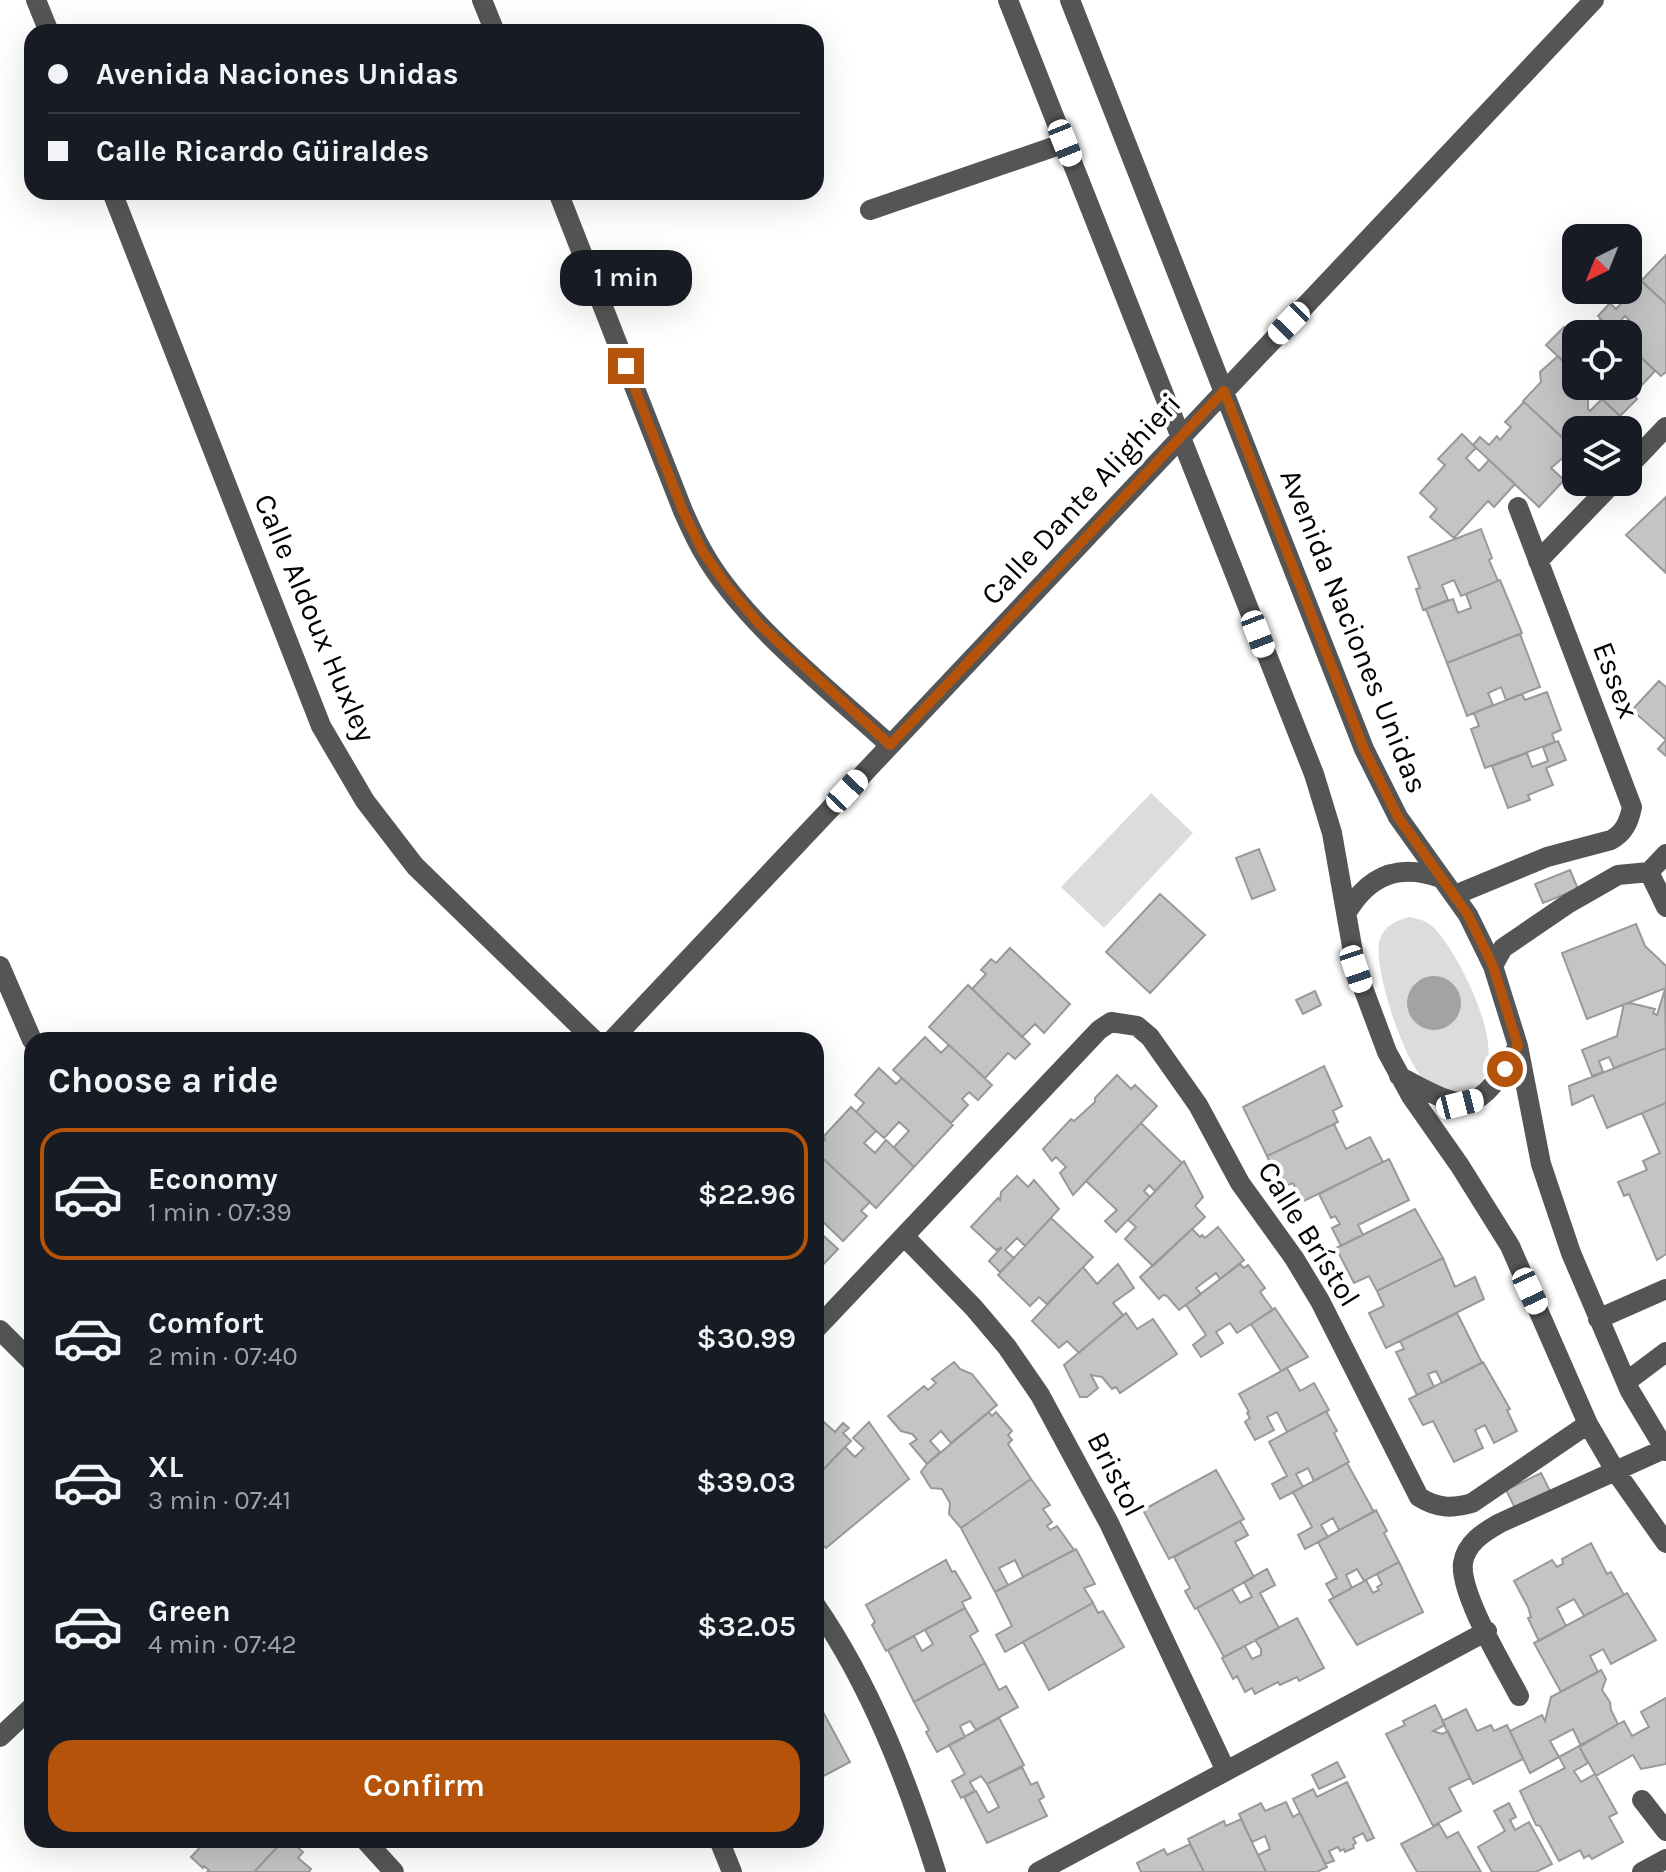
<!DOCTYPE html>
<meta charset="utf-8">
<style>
body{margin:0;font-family:Karla,sans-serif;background:#20242c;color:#f1f3f6;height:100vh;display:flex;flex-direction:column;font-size:30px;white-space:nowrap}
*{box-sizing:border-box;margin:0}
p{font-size:26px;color:#9ea1a6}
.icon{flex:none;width:44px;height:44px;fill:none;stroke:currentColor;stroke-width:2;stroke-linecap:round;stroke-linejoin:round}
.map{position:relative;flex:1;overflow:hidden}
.sheet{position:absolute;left:24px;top:1032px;width:800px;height:816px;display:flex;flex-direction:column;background:#171b24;border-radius:24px;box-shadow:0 8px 32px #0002}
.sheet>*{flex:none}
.guide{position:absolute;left:24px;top:24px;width:800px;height:176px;border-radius:24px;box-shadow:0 8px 32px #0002;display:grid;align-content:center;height:176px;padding:0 24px;background:#171b24}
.needle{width:52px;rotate:223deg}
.tools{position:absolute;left:1562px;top:224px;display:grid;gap:16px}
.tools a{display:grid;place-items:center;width:80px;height:80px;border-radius:16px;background:#171b24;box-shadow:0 8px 32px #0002;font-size:40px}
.end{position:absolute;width:36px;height:36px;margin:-18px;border:10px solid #b45309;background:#fff;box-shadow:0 0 0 4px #fff}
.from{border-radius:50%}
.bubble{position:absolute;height:56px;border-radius:24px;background:#171b24;box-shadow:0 8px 32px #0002;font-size:26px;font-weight:600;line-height:56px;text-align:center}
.car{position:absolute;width:24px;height:48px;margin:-24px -12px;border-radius:10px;box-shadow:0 0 6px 2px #0007;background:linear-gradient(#fff 24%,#345 0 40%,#fff 0 76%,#345 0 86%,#fff 0)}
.guide b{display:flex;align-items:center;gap:28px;height:76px;font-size:30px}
.guide b+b{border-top:2px solid #363941}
.guide i{width:20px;height:20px;background:#f1f3f6}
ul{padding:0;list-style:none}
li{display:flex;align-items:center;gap:24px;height:132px;margin:0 16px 12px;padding:0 8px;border:4px solid transparent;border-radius:24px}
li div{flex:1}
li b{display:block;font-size:30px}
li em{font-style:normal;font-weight:600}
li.on{border-color:#b45309}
li>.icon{width:72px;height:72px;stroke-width:1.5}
h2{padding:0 24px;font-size:36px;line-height:96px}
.action{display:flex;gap:16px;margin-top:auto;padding:16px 24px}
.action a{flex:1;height:92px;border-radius:24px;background:#b45309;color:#fff;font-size:32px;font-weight:600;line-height:92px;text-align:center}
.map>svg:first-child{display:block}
.green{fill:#dcdcdc}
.water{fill:#a3a3a3}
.building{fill:#c4c4c4;stroke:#999;stroke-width:2;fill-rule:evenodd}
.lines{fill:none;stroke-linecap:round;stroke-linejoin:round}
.minor{stroke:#555;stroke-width:20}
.route{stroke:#b45309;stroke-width:10}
.labels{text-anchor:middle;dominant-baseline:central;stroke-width:8;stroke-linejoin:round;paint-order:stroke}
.street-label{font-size:30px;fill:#000;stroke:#fff}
</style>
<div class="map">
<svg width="1666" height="1872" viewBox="0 0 1666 1872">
<rect width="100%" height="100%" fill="#fff"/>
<path class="green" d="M1151,793L1193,833L1104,928L1061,887Z
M1410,917C1418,919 1425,920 1432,926C1459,951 1521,1071 1468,1092C1457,1096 1438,1092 1428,1084C1405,1066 1374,971 1379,943C1382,927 1396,920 1410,917Z"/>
<path class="water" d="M1407 1003a27 27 0 1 1 54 0a27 27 0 1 1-54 0Z"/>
<path class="building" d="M1666,255V304L1641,281Z
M1628,268L1666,304V372L1661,376L1628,345V334H1616L1598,316L1610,303L1616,309L1627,297L1619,290H1628ZM1625,316L1635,326L1626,334L1617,325Z
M1601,319L1616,334L1587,333Z
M1564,327L1576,338V374L1546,345Z
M1628,345L1655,371L1637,390L1639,392L1635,396L1637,399L1620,416L1598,395L1607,386H1628Z
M1558,356L1576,374V386H1589L1595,392L1588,400V409L1590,411L1602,399L1622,418L1611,430H1576V437L1569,444L1523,401L1541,382L1540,372Z
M1524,402L1574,448L1551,468L1564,480L1539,507L1473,445L1480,437L1489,445L1497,436L1500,440L1511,427L1505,422Z
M1462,434L1476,448L1466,458L1479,471L1489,460L1515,484L1494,507L1488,501L1454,538L1430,517L1437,509L1420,493L1445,465L1438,459Z
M1666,497V573L1626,535Z
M1481,529L1492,558L1489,560L1498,581L1461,596L1454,580L1442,585L1448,600L1423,610L1416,589L1420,588L1408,557Z
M1500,580L1522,633L1447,663L1426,609L1453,599L1458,613L1471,608L1466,594Z
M1520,634L1540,687L1506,700L1501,687L1488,693L1493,705L1467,716L1447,663Z
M1659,681L1666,687V756L1658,749L1666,740L1632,710Z
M1547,692L1561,730L1552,734L1555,742L1485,768L1471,729L1479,726L1474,713L1522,694L1525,700Z
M1558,741L1566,760L1546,768L1553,785L1528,795L1530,800L1508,808L1492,766L1527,753L1532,767L1548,761L1543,747Z
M1259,849L1275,890L1252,899L1236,858Z
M1570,870L1578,889L1543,903L1535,884Z
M1160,894L1205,935L1150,993L1106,952Z
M1636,924L1645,946L1666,966V988L1587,1019L1562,953Z
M1010,948L1070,1004L1044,1033L1035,1024L1022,1037L972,989L986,974L981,970L991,959L996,963Z
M968,985L1030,1044L1015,1059L1008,1053L985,1078L929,1027Z
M1665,989L1666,1048L1614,1068L1609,1057L1599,1061L1603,1072L1592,1076L1582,1050L1617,1036L1624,1004L1630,1003L1655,1009L1653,1013L1657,1015Z
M1315,991L1321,1005L1303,1014L1296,1000Z
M925,1037L941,1053L949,1045L992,1085L978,1100L969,1092L962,1099L968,1105L951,1123L893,1070Z
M1666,1048V1103L1607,1128L1593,1095L1572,1105L1569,1086Z
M1324,1066L1342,1106L1333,1111L1338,1122L1267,1156L1243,1107Z
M879,1068L896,1084L902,1078L953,1125L914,1167L894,1147L909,1131L899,1122L884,1138L856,1112L864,1103L855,1095Z
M1117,1075L1131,1089L1135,1085L1157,1106L1073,1195L1060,1173L1066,1167L1056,1157L1052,1161L1043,1149L1071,1119L1074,1121L1095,1102V1098Z
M1666,1103V1254L1657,1260L1629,1194L1624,1196L1618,1182L1647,1170L1643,1161L1660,1153L1642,1113Z
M851,1107L876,1131L864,1143L875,1153L886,1140L914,1167L876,1208L816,1152L825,1139L823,1137Z
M1141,1123L1182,1163L1155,1191L1149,1185L1144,1191L1150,1197L1116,1232L1105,1221L1117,1210L1086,1181Z
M1334,1124L1346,1149L1370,1137L1383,1162L1302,1202L1293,1183L1281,1188L1267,1156Z
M817,1153L870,1202L861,1211L867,1216L843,1241L819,1218L816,1221Z
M1389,1159L1409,1200L1358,1225L1363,1235L1341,1246L1332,1228L1340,1224L1335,1216L1331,1218L1319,1194Z
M1184,1161L1203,1197L1195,1206L1205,1217L1153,1266L1125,1239L1136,1227L1128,1220Z
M1017,1176L1028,1187L1034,1180L1059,1209L1025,1246L1017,1238L1005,1250L1014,1258L1000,1272L989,1261L1002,1247L996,1250L971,1227L998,1198L1000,1200L1001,1192Z
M1415,1209L1443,1258L1377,1291L1369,1276L1354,1283L1336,1248Z
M1051,1218L1093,1257L1047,1304L1039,1297L1030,1306L998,1275Z
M1218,1227L1244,1260L1220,1279L1216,1273L1196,1288L1201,1294L1179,1310L1167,1296L1163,1295L1159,1299L1140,1277L1192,1229L1200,1237L1202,1235L1205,1238Z
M816,1229L838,1249L816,1272Z
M1443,1258L1455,1287L1475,1277L1484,1299L1386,1348L1369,1313L1384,1306L1377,1291Z
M1118,1264L1134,1288L1113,1303L1123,1315L1079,1353L1067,1341L1059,1348L1032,1321L1083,1267L1097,1284Z
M1240,1264L1244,1268L1248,1265L1265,1288L1260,1292L1273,1310L1237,1333L1230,1323L1216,1332L1223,1343L1201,1357L1193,1345L1206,1335L1186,1305Z
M1275,1308L1308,1357L1281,1371L1251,1324Z
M1126,1313L1137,1329L1153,1319L1177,1354L1120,1393L1116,1387L1112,1389L1102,1377L1091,1375L1098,1388L1087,1397H1080L1064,1365Z
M1457,1313L1482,1363L1442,1383L1436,1371L1428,1374L1434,1387L1417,1395L1396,1352L1404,1349L1400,1341Z
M954,1362L960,1369L972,1374L997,1405L951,1443L941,1431L930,1441L940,1452L927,1464L910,1444L917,1439L912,1434L901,1431L888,1416L924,1386L928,1390L936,1383L932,1379Z
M1483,1362L1510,1409L1507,1410L1517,1431L1494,1443L1485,1425L1475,1430L1483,1448L1454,1462L1433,1421L1423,1425L1409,1399Z
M1287,1368L1300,1391L1314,1383L1329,1410L1287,1432L1277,1412L1267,1417L1274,1430L1255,1440L1245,1422L1250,1418L1247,1413L1249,1412L1239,1394Z
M1326,1411L1337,1431L1334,1433L1349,1462L1314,1481L1308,1468L1296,1474L1303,1487L1280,1499L1272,1484L1287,1476L1269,1442Z
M989,1412L992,1416L996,1412L1012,1431L1008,1435L1012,1440L1008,1444L1031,1479L961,1528L949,1514L950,1503L942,1489L931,1488L921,1472L927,1464Z
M816,1415L835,1432L843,1423L849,1428L843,1433L851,1441L816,1477Z
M869,1422L909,1479L826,1548L816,1538V1477L845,1447L855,1457L864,1448L853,1438Z
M1347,1463L1374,1512L1339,1530L1333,1518L1321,1525L1328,1537L1305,1549L1298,1535L1312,1527L1293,1492Z
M1216,1470L1244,1519L1169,1559L1143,1510Z
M1541,1473L1550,1491L1515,1508L1506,1490Z
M1031,1479L1050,1505L1043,1509L1052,1522L1047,1526L1050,1530L1057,1526L1074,1550L1023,1577L1015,1560L999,1568L1008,1585L995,1592L961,1528Z
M1376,1510L1387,1531L1384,1533L1399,1562L1364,1581L1357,1569L1346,1575L1352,1588L1334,1598L1326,1584L1337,1578L1318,1542Z
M1240,1521L1248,1535L1235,1542L1254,1577L1195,1609L1185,1591L1190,1588L1174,1557Z
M1591,1543L1607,1574L1611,1572L1624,1595L1584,1616L1574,1599L1557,1608L1566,1626L1539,1641L1528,1618L1531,1617L1528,1607L1514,1581L1552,1560L1557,1567L1563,1564L1562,1559Z
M1076,1549L1095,1584L1084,1588L1093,1603L1005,1652L996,1635L1012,1626L995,1592Z
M946,1560L952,1572L955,1571L971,1598L962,1602L965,1608L886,1651L872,1625L875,1622L866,1605Z
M1399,1562L1423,1612L1357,1645L1329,1600L1366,1580L1373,1593L1379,1590L1377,1587L1382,1584L1377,1574Z
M1267,1569L1275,1585L1260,1593L1279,1628L1224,1657L1197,1608L1232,1589L1240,1603L1252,1597L1244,1582Z
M1627,1593L1656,1640L1611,1664L1603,1649L1590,1656L1598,1672L1561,1692L1534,1643Z
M1093,1603L1098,1613L1103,1611L1124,1647L1049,1690L1023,1642Z
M965,1608L978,1631L970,1636L985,1663L914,1702L888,1650L914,1636L922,1651L933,1644L925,1630Z
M1297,1618L1324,1668L1299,1681L1297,1677L1280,1685L1278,1682L1255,1694L1252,1688L1245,1692L1237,1676L1233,1679L1222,1658L1245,1646L1252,1659L1261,1655V1649L1255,1640Z
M985,1663L999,1690L1006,1686L1018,1707L976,1730L970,1721L960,1726L965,1737L937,1752L926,1732L929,1730L914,1702Z
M1601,1670L1606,1679L1602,1690L1610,1702L1611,1710L1618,1724L1581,1746L1573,1729L1550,1741L1559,1757L1530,1773L1510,1731L1542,1715L1545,1721L1551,1697Z
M1666,1698V1764L1641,1769L1633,1755L1596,1776L1579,1746L1624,1721L1632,1736L1649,1727L1641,1712Z
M1435,1705L1445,1725L1433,1731L1442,1734L1448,1731L1470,1778L1449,1788L1461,1811L1433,1826L1386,1734L1405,1725L1403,1721Z
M1466,1709L1477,1731L1491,1725L1494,1731L1507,1725L1523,1759L1473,1784L1442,1721Z
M823,1712L850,1762L816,1780V1716Z
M999,1718L1024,1765L987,1784L981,1776L970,1782L975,1791L961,1798L952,1781L965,1774L949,1745Z
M1579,1746L1588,1763L1574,1771L1581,1782L1595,1774L1617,1813L1609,1817L1623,1842L1592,1859L1589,1855L1584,1858L1580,1850L1559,1861L1540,1826L1536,1825L1520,1791L1565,1768L1559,1757Z
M1337,1762L1345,1777L1319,1789L1312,1775Z
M1022,1767L1031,1785L1037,1782L1044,1797L1039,1800L1047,1816L987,1843L964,1797L976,1791L988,1813L999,1807L987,1784Z
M1347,1782L1374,1838L1367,1841L1363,1833L1353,1838L1356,1843L1353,1845L1354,1848L1345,1852L1344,1849L1340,1851L1338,1847L1329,1851L1334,1861L1325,1864L1293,1799L1313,1789L1317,1797Z
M1286,1802L1293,1817L1300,1813L1327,1867L1317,1872H1266L1258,1855L1270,1849L1265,1836L1252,1842L1239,1814L1261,1803L1265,1811Z
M1509,1803L1516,1817L1510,1820L1515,1830L1529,1822L1552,1864L1536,1872H1492L1478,1847L1505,1831L1494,1811Z
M1241,1819L1266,1872H1204L1188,1839L1224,1821L1226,1826Z
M1439,1824L1447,1838L1458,1832L1481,1872H1417L1401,1844Z
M207,1840H284L254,1872H207L209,1870L204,1866L203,1868L191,1857Z
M284,1840H289L303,1852L298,1858L311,1869L309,1872H254Z
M1190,1844L1204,1872H1141L1137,1863L1164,1849L1167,1855Z"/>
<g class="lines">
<path class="minor" d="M36,0L49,32
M482,0L495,32
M1008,0L1314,774L1332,833L1356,969L1387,1052L1411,1096L1460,1166L1510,1246L1588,1424L1616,1472L1666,1543
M1070,0L1364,749L1398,817L1468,915L1493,966L1518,1046L1541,1164L1571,1253L1630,1391L1666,1451
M112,192L321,726L365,801L415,866L594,1040
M558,192L683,511C689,524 695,538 702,550C741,621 830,690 890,745
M870,210L1065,143
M1628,467L1666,427
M1538,561L1614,482
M1649,872L1666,907
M1455,895L1547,857L1611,840C1624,833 1629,822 1632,807L1518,507
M1347,912C1369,875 1399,863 1441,878
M0,966L32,1040
M1493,966L1503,948L1569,903L1618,875L1649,872L1666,854
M612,1040L1594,0
M1399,1076C1468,1114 1478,1116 1518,1046
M904,1236L974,1308L1007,1347L1040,1395L1109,1523L1226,1771
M1598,1319L1666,1289
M816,1329L1099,1030L1111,1022L1137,1026L1150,1037L1198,1105L1240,1183L1294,1258L1320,1301L1419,1497C1437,1508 1451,1509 1472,1503L1588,1424
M0,1330L32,1362
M1626,1382L1666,1352
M816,1606C871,1686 907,1780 936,1872
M1519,1696C1504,1667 1459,1593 1463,1563C1466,1543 1484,1532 1500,1523L1664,1449
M0,1737L32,1707
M1642,1800L1666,1831
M365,1840L394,1872
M719,1840L732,1872
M1038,1872L1487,1631
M1642,1872L1666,1859"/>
</g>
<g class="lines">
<path class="route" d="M626,366L683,511L703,552L727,586L760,625L890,745L1224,391L1364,749L1398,817L1468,915L1493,966L1518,1046L1505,1069"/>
</g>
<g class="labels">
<g class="street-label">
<text transform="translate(1081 499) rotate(-47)">Calle Dante Alighieri</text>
<text transform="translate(315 618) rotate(67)">Calle Aldoux Huxley</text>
<text transform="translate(1354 631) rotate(68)">Avenida Naciones Unidas</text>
<text transform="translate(1616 680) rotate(69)">Essex</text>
<text transform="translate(1309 1234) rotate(58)">Calle Brístol</text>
<text transform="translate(1116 1474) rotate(63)">Bristol</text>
</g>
</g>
</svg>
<div class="tools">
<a><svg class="needle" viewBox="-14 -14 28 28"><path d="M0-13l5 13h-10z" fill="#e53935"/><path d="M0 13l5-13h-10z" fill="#9ea1a6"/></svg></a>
<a><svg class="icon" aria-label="locate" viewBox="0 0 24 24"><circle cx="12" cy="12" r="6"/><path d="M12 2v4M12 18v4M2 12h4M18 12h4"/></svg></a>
<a><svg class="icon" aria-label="layers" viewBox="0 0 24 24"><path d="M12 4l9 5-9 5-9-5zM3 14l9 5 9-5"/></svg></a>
</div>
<i class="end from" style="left:1505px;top:1069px"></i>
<i class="end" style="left:626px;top:366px"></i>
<div class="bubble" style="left:560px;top:250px;width:132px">1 min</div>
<i class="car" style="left:1065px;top:143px;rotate:158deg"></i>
<i class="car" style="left:1289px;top:323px;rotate:224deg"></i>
<i class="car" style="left:1258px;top:634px;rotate:159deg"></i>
<i class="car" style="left:847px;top:791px;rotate:43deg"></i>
<i class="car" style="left:1356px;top:969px;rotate:161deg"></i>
<i class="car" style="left:1460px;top:1104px;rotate:76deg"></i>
<i class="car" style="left:1530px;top:1291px;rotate:155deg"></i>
<div class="guide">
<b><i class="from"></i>Avenida Naciones Unidas</b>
<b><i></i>Calle Ricardo Güiraldes</b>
</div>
<section class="sheet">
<h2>Choose a ride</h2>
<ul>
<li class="on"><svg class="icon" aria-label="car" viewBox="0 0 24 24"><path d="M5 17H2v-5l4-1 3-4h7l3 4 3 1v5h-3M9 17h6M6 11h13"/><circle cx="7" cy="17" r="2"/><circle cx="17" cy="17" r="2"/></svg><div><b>Economy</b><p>1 min · 07:39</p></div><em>$22.96</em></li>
<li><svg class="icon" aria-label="car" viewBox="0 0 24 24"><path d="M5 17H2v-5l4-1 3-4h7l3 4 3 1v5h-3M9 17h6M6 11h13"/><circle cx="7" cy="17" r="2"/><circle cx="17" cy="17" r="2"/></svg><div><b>Comfort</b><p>2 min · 07:40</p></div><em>$30.99</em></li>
<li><svg class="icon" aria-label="car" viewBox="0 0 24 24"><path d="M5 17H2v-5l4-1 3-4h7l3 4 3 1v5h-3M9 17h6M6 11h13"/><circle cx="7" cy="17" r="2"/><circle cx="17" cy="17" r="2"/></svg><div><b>XL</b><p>3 min · 07:41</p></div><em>$39.03</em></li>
<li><svg class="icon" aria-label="car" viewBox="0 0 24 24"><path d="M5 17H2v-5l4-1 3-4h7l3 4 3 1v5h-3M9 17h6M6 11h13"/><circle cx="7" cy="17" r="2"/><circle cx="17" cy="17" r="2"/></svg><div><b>Green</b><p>4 min · 07:42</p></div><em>$32.05</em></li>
</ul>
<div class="action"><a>Confirm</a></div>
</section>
</div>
